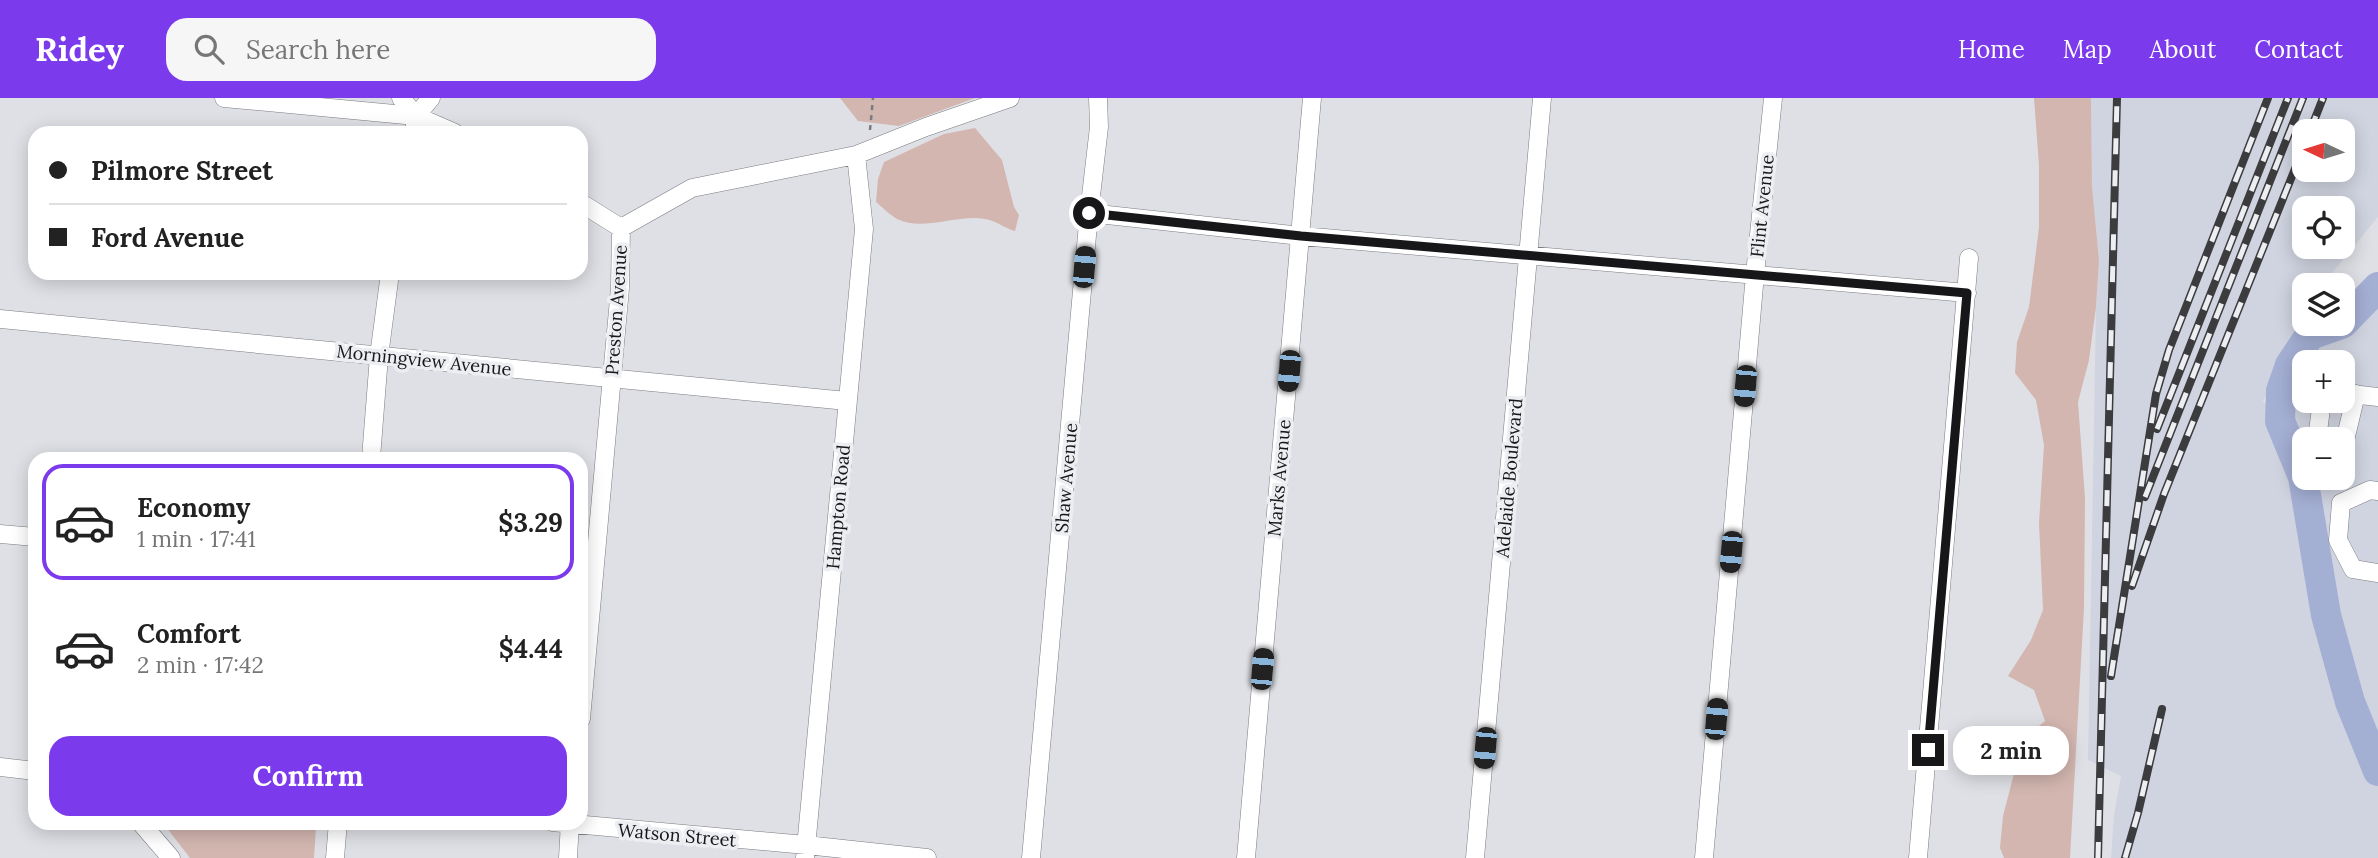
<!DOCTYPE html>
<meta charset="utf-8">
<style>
body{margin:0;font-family:Lora,serif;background:#f6f6f6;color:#222;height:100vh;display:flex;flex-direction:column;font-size:26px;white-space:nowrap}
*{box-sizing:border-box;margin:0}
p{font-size:23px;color:#767676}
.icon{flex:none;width:38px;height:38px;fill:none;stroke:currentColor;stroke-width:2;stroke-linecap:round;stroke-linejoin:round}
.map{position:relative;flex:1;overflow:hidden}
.drawer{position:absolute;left:28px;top:354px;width:560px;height:378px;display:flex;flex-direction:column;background:#fff;border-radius:21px;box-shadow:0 4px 18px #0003}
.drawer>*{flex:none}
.banner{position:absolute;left:28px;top:28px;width:560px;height:154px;border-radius:21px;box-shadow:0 4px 18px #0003;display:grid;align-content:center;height:154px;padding:0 21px;background:#fff}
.needle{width:46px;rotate:274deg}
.fabs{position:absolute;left:2292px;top:21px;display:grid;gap:14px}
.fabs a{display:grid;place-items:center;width:63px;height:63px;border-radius:14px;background:#fff;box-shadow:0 4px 18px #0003;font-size:35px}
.end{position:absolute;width:32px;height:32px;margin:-16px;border:9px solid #171719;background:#fff;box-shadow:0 0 0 4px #fff}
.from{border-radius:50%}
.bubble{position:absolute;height:49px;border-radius:21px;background:#fff;box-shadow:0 4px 18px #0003;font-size:23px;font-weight:700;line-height:49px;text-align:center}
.car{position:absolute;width:21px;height:42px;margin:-21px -10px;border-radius:9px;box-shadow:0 0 5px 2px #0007;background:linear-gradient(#222 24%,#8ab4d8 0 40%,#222 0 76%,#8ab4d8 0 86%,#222 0)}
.banner b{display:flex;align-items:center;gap:24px;height:66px;font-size:26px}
.banner b+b{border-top:2px solid #e0e0e0}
.banner i{width:18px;height:18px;background:#222}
ul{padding:12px 0 0;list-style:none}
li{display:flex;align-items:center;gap:21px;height:116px;margin:0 14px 10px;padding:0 7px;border:4px solid transparent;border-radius:21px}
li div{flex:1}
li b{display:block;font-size:26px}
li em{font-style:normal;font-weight:700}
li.current{border-color:#7c3aed}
li>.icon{width:63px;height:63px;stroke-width:1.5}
.button{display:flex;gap:14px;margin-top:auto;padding:14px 21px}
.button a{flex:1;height:80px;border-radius:21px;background:#7c3aed;color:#fff;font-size:28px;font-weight:700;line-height:80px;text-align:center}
header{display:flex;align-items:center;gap:42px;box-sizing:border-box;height:98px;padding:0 35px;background:#7c3aed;color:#fff}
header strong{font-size:33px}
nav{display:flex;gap:38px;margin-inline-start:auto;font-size:24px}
.search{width:490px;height:63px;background:#f6f6f6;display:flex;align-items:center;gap:18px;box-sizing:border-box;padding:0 24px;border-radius:21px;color:#767676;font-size:26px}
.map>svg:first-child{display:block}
.built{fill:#d0d4e0;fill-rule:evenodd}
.green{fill:#d3b6b0}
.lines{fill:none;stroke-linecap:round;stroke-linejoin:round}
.river{stroke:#a4afd4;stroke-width:30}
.minor-casing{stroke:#7b7c80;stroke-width:19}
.path{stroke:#7a7b7e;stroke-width:2.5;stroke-dasharray:5 5;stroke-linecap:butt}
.minor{stroke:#fff;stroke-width:18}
.rail-casing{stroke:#3c3c3e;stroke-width:8}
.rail{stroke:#eceef2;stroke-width:5;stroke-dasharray:16;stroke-linecap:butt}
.route{stroke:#171719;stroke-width:9}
.labels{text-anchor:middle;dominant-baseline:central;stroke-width:7;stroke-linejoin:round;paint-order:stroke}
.street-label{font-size:18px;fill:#171719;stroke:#eceef2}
</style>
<header>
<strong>Ridey</strong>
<div class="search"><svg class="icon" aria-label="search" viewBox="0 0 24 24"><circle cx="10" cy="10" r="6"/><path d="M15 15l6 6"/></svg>Search here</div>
<nav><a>Home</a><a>Map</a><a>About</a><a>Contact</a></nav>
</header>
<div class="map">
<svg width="2378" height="760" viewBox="0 0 2378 760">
<rect width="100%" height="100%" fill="#dfe0e5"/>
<path class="built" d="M2091,0H2378V119L2322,187H2305V217L2263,303L2280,322L2281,293L2290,267L2310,237L2343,226L2378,189V760H2111L2114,717L2121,678L2088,662L2096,209L2099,162L2092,88ZM2305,33H2343V72H2305ZM2305,110H2343V149H2305ZM2305,264H2343V303H2305ZM2305,341H2343V380H2305Z"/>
<path class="green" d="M840,0H975L899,28L858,23Z
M2034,0H2091L2092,88L2099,162L2096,209L2089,262L2078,304L2085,400L2084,510L2070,760H2004L2000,750L2003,718L2023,641L2045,623L2034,592L2008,578L2031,542L2043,512L2039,425L2044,347L2036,302L2015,275L2017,244L2029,209L2039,129V68Z
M975,30L1002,62L1014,109L1019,117L1015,133C1004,130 995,122 985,121C957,116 924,134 897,121C890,117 882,109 876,104L878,81L884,64L944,36Z
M163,725H314L316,729L314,760H190Z"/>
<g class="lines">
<path class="river" d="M2343,225L2378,189
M2341,226L2310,237L2290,267L2281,293L2280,323L2303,379L2326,517L2350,604L2378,673"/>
<defs>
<path id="minor" d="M224,0L416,18
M401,0L416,18L455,35
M414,35L416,18L431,0
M581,105L621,130
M1089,115L1301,138L1967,195
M621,130L692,90L856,57L926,29L1010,0
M0,221L847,303
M2343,295L2378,299
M2317,341L2322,303
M2343,351L2356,296
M371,360L379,258L390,175
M2378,393L2370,392L2341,405L2338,442L2353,471L2378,475
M0,436L35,439
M581,621L620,190L621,130
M0,669L35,673
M140,724L171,760
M552,724L806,747L927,760
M335,760L338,724
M568,760L570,724
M805,760L864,131L856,57
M1031,760L1089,115L1099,29L1098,0
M1246,760L1312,0
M1475,760L1542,0
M1704,760L1755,176L1773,0
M1918,760L1969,160"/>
</defs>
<use href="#minor" class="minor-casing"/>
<path class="path" d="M870,32L873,0"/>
<use href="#minor" class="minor"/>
<defs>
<path id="rail" d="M2310,33L2323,0
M2157,331L2288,0
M2145,399L2303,0
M2132,488L2164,396L2305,46
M2111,578L2156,296L2169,252L2268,0
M2098,760L2117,0
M2125,760L2138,715L2162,611"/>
</defs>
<use href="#rail" class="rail-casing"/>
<use href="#rail" class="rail"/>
</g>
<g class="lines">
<path class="route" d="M1089,115L1301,138L1967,195L1928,652"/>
</g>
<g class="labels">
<g class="street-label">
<text transform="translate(1762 108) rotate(-84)">Flint Avenue</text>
<text transform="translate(616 212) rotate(-86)">Preston Avenue</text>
<text transform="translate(424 262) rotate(6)">Morningview Avenue</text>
<text transform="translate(1066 380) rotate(-85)">Shaw Avenue</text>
<text transform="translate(1279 380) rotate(-85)">Marks Avenue</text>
<text transform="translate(1509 380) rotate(-85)">Adelaide Boulevard</text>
<text transform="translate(838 409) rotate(-85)">Hampton Road</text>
<text transform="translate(677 737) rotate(5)">Watson Street</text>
</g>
</g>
</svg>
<div class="fabs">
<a><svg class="needle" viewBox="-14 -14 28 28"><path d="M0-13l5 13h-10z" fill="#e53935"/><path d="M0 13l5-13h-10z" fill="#767676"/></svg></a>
<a><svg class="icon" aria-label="locate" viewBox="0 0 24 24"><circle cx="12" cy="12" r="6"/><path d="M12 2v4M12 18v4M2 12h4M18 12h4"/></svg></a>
<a><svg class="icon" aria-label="layers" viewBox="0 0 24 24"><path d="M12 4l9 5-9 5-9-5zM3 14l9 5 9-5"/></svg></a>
<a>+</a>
<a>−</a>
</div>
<i class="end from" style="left:1089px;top:115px"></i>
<i class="end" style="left:1928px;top:652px"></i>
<div class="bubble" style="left:1953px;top:628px;width:116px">2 min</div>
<i class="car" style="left:1084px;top:169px;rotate:5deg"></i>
<i class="car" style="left:1289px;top:273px;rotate:185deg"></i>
<i class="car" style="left:1745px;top:288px;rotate:185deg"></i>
<i class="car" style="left:1731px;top:454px;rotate:185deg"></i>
<i class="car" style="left:1262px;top:571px;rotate:5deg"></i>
<i class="car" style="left:1716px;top:621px;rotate:5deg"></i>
<i class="car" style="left:1485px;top:650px;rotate:185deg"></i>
<div class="banner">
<b><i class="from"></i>Pilmore Street</b>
<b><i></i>Ford Avenue</b>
</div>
<section class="drawer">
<ul>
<li class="current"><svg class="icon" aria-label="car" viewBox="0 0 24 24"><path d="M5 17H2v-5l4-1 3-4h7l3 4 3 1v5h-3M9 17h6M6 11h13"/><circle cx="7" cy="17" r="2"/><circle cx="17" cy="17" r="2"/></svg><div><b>Economy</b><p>1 min · 17:41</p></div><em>$3.29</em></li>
<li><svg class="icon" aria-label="car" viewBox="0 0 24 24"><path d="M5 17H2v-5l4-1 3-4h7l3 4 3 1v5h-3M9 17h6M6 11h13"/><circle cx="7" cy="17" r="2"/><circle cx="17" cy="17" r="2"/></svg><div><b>Comfort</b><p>2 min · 17:42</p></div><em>$4.44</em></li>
</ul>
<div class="button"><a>Confirm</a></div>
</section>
</div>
